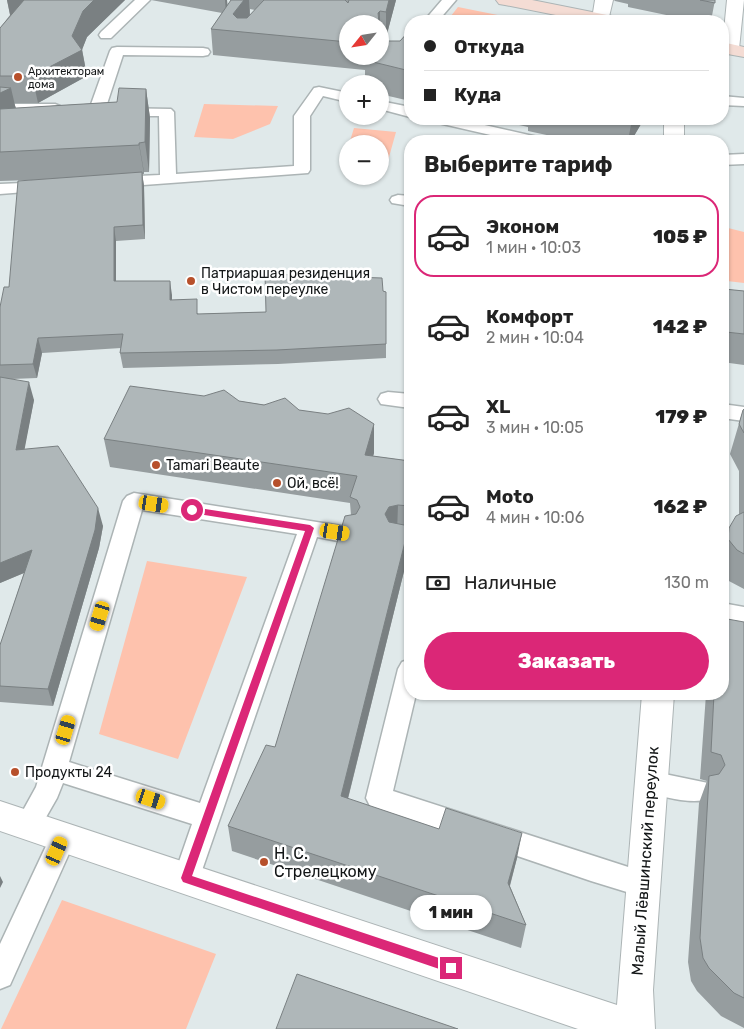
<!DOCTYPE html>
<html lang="ru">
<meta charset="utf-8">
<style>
body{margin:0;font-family:Rubik,sans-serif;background:#f6f6f6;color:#222;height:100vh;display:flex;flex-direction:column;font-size:19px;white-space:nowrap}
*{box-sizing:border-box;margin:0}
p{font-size:16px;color:#767676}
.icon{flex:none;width:28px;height:28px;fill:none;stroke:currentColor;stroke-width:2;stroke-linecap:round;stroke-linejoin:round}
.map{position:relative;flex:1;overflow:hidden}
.details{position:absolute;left:404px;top:135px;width:325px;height:565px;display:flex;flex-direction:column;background:#fff;border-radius:20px;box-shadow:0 1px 4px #0004}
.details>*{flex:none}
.top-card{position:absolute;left:404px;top:15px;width:325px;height:110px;border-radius:20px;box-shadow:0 1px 4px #0004;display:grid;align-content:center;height:110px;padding:0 20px;background:#fff}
.needle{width:32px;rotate:240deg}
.buttons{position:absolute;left:339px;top:15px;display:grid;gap:10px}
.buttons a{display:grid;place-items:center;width:50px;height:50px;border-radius:50%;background:#fff;box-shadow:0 1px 4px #0004;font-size:25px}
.end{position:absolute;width:22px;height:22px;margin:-11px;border:6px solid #db2777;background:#fff;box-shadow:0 0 0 2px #fff}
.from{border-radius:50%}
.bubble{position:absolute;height:35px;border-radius:18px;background:#fff;box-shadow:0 1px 4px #0004;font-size:16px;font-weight:800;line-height:35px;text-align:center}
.car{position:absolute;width:15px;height:30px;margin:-15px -8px;border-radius:6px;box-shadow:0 0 4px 1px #0007;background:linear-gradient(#f5c518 24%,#345 0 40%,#f5c518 0 76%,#345 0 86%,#f5c518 0)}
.top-card b{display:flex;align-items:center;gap:18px;height:48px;font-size:19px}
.top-card b+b{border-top:1px solid #e0e0e0}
.top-card i{width:12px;height:12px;background:#222}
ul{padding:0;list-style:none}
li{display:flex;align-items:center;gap:15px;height:82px;margin:0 10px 8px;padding:0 10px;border:2px solid transparent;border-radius:20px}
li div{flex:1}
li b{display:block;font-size:19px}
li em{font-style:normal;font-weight:800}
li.selected{border-color:#db2777}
li>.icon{width:45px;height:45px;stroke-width:1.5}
h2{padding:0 20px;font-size:22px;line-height:60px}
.pay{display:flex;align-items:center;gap:12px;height:55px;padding:0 20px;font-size:19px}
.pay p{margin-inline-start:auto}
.cta{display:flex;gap:10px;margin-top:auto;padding:10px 20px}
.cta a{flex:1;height:58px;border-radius:30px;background:#db2777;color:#fff;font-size:20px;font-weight:800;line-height:58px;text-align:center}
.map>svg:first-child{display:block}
.green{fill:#fec2ad}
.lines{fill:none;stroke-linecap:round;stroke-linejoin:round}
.service-casing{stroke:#acb4b5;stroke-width:3}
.minor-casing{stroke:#acb4b5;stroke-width:2}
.secondary-casing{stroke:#acb4b5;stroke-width:2}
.service{fill:#fff;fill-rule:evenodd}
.minor{fill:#fff;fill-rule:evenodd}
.secondary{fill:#f4dcd4;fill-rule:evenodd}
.wall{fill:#969d9f;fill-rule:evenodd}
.shaded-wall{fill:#7a8082}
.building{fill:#afb7b9;stroke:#7a8082}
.route{fill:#db2777}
.poi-dot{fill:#b7502b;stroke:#fff;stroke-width:2}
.labels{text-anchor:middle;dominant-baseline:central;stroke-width:5;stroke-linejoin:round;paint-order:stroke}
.far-poi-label{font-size:11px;fill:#131617;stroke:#fff;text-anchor:start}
.poi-label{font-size:14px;fill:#131617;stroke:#fff;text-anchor:start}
.near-poi-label{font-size:16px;fill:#131617;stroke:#fff;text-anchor:start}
.near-street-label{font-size:16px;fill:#131617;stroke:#fff}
</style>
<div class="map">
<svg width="744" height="1029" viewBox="0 0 744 1029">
<rect width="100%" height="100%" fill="#e0e9ea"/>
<path class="green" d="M458,7L527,21H447Z
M204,104L278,106L270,124L233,139L194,137Z
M354,128L396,132L384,175L380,174V144H349Z
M728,228L744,232V283L727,281Z
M147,561L247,577L178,759L99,734Z
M62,900L216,954L186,1029H1Z"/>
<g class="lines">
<defs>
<path id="service" d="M135,0H150L111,38H101L99,35L101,32Z
M442,0H456L438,21H424Z
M117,47L203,48L208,49L210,52L208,55L203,56L123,55L105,110L102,113H92L89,110L110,51L112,48Z
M319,87L348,93V102L323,96L310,116V170L308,173L116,187L110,185L108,182L110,179L116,177L160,175L159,116H120L115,114L112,111L115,108L171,109L174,112L176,174L294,166V116L314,88Z
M722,96L744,98V106L722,105Z
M380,101L410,107V117L380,109Z
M0,104H55L60,106L63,109L60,112L55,114L0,112Z
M431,119H458L542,138L545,141H517L434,122Z
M744,154V164L722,165V155Z
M45,182L51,184L53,187L51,190L0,194V184Z
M398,195L410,196V206L392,203L390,200L392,197Z
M388,392L410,394V408L381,404L378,399L381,394Z
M722,404L744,407V421L722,418Z
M134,493L348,527L356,529L359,535L356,541L348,543L317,537L199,879L195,888L186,892L177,888L173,879L192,824L63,783L57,798L37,833L28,837L19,833L15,825L36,787L123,501L127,496ZM142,510L297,534L200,803L69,762Z
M722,603L744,607V625L722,621Z
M410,659V694H416L393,791L653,875L656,884L653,893L643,897L591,881L370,806L366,798L398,669L402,662Z
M650,771L708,783L712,791L708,799C692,805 658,796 641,790L637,782L641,774Z
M63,826L72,829L76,838L10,985L0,989V944L54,829Z"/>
<path id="minor" d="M595,0H613L608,21H594L592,19Z
M727,0H744L739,49L736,53L730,54L722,51Z
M664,119H684V141H664Z
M642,694H674L653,990L655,1029H578L0,831V801L617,1005Z"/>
<path id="secondary" d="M496,0H532L612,16L618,17L621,21H586L505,5L499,4Z
M722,42L744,47V57L722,53Z"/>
</defs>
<use href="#service" class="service-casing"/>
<use href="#minor" class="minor-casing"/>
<use href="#secondary" class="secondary-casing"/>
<use href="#service" class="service"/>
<use href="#minor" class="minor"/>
<use href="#secondary" class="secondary"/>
</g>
<path class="wall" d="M7,0H125L87,37L82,49L87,76L38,103H14L16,108L117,102L146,89L150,118L149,172H144V174H142L144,186L145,239L116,241V281L172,295V300L199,314L266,312L383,291L386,292V358L278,364L123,368L120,353L121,348L42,353L37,378L12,379L34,400L24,449L103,526L99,548L53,706L0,702V645L24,573L0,583V307L9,287L31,180L0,181V28L10,15Z
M151,0H227V6L231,0H396L386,37L389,41H400L410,30V101L380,94V84H365V70L213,55L211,29L222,13ZM250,9L255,10L250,15ZM348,24H380V56H348Z
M614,0H715L711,21H695L628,7V4L615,1Z
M493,119H644L631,141H593L570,136V140L528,131V127Z
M724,289L744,291V365L722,362V296Z
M239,401L299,410L374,424V453L373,456L410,461V535H409L408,555L348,799L517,858L510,886L526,925L521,948L232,851L228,826L275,747L351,515L350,503L110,467L104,439Z
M744,409V589L727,580L722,574V547L729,528L739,515V471L730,454L743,410Z
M744,622V1028L721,1016L697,991L691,981L688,962L699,803L707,781L700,779L706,694H722Z"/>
<path class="shaded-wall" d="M7,0H32L11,19Z
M94,0H125L87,37L82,50L87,76L38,103L32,76L72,36L83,11Z
M225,0H227L228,8L226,14Z
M244,0H249L250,20L241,32L233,14Z
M389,0H396L386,38V12Z
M380,11V31L383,24L382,49L380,56V24H378V13Z
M11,88L17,114L0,124V93Z
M146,89L150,118L149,172L145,142Z
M632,119H644L631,141H628Z
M139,143L144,172V174L139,145Z
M142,172L144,186L145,239L143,225Z
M114,227L116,241V295L114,281Z
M170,281L172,295V314L170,300Z
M38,338L42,353L37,378L33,364Z
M29,382L34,400L21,468L16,450Z
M374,424V453L365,484V455Z
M398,505L397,533L389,535L385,514L389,507Z
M98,508L103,526L99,548L53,706L48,689Z
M409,526L408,555L342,822L341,796Z
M32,550L38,567L0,583V563Z
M522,833L517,858L504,907L508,883Z
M0,876L3,882L0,888Z"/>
<path class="building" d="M24,0H94L83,11L72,36L82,50L32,76H0V28Z
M231,0H244L233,14L237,18H247L264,0H345L348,3L349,0H389L386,12L380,11L378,13L379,22L383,24L380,32V24H348V42L211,29Z
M700,0H715V3Z
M410,30V71L365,60L368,56H380V43L385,37L389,41H400Z
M0,87L11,88L0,93Z
M119,88L146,89L145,142L139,143V145L0,152V109L117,102Z
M142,172L143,225L114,227V281H170V300L197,299V314L266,312L265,274L382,278L383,291L386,292V344L277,350L120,353L123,334L38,338L33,364L0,365V307L4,287H9L18,181Z
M724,289L744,291V334L726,332Z
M0,377L29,382L16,450L58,446L98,508L95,530L48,689L0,686V645L32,550L0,563Z
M130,386L204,396L224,390L239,401L264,405L285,398L299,410L328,414L349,408L374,424L365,455L410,461V506L398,505L389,507L385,514L389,522L409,526L341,796L439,829L446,808L522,833L508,883L526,925L228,826L266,745L275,747L345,516L356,514L360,507L357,500L350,497L357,476L104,439Z
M744,409V433L739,424L743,410Z
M744,512V554L737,550L728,539L729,528L736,516Z
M722,618L744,622V998L734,993L709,968L703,958L700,938L709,776L719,774L725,765L721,755L711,752L714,694H722Z
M297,974L458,1029H276Z"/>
<path class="route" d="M192,507L310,525L314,528L192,876L451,962L455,964L456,968L455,971L451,973L183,882L181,878L305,531L192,513L188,510Z"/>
<g class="poi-dot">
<circle cx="18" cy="77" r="5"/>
<circle cx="191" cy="281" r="5"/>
<circle cx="156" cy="465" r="5"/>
<circle cx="277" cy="483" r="5"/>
<circle cx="15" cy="772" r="5"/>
<circle cx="264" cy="862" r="5"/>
</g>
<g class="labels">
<g class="far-poi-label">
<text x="28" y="71">Архитекторам<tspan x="28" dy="13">дома</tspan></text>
</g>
<g class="poi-label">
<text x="201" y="273">Патриаршая резиденция<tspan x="201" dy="16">в Чистом переулке</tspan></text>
<text x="166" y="465">Tamari Beaute</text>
<text x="287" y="483">Ой, всё!</text>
<text x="25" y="772">Продукты 24</text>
</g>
<g class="near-poi-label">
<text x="274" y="853">Н. С.<tspan x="274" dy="18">Стрелецкому</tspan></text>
</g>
<g class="near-street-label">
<text transform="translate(645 861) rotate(-86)">Малый Лёвшинский переулок</text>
</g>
</g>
</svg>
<div class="buttons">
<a><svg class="needle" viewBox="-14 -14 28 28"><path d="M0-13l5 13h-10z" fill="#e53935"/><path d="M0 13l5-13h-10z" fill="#767676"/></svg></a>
<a>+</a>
<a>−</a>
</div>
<i class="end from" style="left:192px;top:510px"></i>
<i class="end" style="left:451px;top:968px"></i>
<div class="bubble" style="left:410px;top:895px;width:82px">1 мин</div>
<i class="car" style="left:154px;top:504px;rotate:99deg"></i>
<i class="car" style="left:335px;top:532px;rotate:99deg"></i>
<i class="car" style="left:100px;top:616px;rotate:197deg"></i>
<i class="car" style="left:66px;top:730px;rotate:17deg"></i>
<i class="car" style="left:151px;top:799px;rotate:108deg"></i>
<i class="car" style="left:57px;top:851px;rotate:24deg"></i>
<div class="top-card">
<b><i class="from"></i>Откуда</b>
<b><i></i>Куда</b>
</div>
<section class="details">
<h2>Выберите тариф</h2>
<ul>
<li class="selected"><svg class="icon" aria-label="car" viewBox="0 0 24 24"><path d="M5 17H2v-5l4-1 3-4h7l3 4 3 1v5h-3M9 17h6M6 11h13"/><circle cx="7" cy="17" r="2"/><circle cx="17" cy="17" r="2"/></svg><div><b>Эконом</b><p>1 мин · 10:03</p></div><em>105 ₽</em></li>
<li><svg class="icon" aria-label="car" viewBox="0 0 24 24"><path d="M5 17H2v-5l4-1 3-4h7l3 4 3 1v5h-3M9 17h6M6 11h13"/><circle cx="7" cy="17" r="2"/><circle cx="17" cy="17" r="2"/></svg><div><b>Комфорт</b><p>2 мин · 10:04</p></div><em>142 ₽</em></li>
<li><svg class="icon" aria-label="car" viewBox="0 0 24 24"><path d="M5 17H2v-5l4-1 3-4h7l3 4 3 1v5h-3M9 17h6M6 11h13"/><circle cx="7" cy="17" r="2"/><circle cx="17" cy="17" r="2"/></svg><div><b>XL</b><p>3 мин · 10:05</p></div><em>179 ₽</em></li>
<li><svg class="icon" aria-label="car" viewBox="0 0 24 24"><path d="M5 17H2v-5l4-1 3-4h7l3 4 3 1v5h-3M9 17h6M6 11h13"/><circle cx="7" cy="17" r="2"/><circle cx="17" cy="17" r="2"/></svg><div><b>Moto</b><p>4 мин · 10:06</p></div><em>162 ₽</em></li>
</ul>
<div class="pay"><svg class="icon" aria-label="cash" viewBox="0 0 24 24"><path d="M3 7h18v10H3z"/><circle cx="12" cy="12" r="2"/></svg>Наличные<p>130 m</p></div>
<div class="cta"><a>Заказать</a></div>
</section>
</div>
